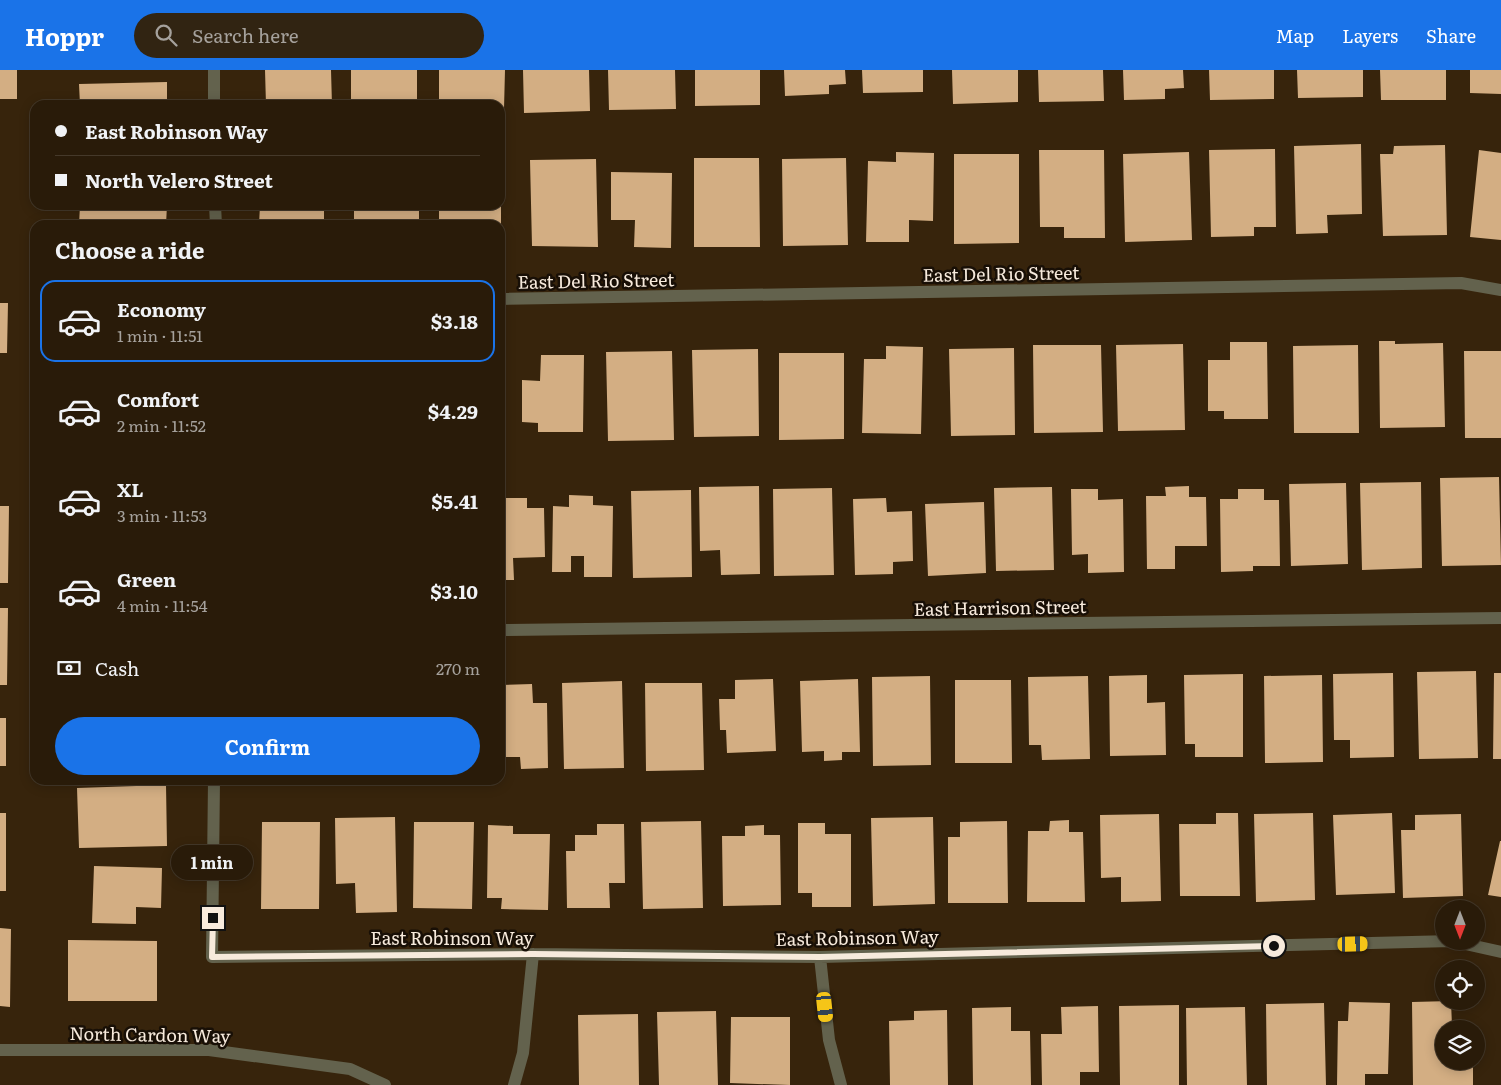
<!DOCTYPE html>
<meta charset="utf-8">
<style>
body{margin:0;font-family:Literata,serif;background:#312412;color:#f1f3f6;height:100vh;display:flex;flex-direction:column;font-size:19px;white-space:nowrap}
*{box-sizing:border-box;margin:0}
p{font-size:16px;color:#a5a19c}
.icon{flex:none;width:28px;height:28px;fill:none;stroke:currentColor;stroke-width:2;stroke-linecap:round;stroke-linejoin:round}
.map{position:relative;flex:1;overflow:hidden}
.sheet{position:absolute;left:30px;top:150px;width:475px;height:565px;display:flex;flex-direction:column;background:#291b09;border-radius:15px;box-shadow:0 2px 12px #0003,0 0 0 1px #45392a}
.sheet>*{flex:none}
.banner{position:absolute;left:30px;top:30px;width:475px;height:110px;border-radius:15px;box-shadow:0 2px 12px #0003,0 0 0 1px #45392a;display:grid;align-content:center;height:110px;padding:0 25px;background:#291b09}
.needle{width:32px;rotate:180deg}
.buttons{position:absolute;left:1435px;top:830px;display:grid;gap:10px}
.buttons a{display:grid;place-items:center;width:50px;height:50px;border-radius:50%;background:#291b09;box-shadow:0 2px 12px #0003,0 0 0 1px #45392a;font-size:25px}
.end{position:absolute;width:22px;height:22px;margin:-11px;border:6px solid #f7eadc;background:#111;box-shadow:0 0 0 2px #111}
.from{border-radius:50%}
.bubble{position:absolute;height:35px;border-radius:18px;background:#291b09;box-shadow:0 2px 12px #0003,0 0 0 1px #45392a;font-size:16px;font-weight:700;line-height:35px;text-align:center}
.car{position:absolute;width:15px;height:30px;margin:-15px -8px;border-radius:6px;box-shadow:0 0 4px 1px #0007;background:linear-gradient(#f5c518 24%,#345 0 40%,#f5c518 0 76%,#345 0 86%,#f5c518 0)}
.banner b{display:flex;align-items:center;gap:18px;height:48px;font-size:19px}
.banner b+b{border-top:1px solid #45392a}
.banner i{width:12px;height:12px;background:#f1f3f6}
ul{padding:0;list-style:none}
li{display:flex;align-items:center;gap:15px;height:82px;margin:0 10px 8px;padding:0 15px;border:2px solid transparent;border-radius:15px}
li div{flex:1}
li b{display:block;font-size:19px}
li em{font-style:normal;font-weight:700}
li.selected{border-color:#1a73e8}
li>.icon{width:45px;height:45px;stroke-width:1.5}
h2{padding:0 25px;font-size:22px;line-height:60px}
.pay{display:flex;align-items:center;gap:12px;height:55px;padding:0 25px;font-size:19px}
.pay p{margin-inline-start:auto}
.cta{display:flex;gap:10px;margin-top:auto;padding:10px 25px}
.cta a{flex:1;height:58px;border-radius:30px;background:#1a73e8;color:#fff;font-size:20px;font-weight:700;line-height:58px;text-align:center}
header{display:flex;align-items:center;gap:30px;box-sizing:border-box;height:70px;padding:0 25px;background:#1a73e8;color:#fff}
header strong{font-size:24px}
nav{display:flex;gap:28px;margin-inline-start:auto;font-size:18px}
.search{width:350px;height:45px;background:#312412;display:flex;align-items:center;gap:12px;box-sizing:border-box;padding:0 18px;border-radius:28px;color:#a5a19c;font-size:19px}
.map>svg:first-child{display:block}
.building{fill:#d3ae83}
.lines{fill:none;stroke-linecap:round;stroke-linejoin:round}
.minor{stroke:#63624d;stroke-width:12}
.route{stroke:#f7eadc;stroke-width:6}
.labels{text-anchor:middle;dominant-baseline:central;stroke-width:5;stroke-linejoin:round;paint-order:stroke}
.street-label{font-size:18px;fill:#f7eadc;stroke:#180f06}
</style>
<header>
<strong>Hoppr</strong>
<div class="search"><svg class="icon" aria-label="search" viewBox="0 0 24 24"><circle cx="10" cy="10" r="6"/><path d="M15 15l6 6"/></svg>Search here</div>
<nav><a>Map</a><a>Layers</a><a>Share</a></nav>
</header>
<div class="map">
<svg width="1501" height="1015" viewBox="0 0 1501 1015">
<rect width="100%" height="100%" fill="#37240c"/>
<path class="building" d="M0,0H17V29H0Z
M265,0H331L332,35H266Z
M351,0H417V35H351Z
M439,0H505L504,39H500V35H439Z
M523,0H589L590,41L524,43Z
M608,0H675L676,39L609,40Z
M695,0H760V35L695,36Z
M784,0H845L846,14L829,15V24L785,26Z
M862,0H923V22L863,23Z
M952,0H1018V32L953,34Z
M1038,0H1103L1104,31L1039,32Z
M1123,0H1183L1184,18L1165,19V29L1124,30Z
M1209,0H1274V29L1210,30Z
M1297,0H1363V27L1298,28Z
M1380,0H1446V30H1381Z
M1470,0H1501V24L1470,23Z
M167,12V35H80L79,14Z
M1361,74L1362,144L1327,145L1328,163L1296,164L1294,76Z
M1445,75L1447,165L1383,166L1380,84H1393L1394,76Z
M1275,79L1276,157H1254V166L1211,167L1209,80Z
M1039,80H1104L1105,168H1064V157H1040Z
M1479,80L1501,83V170L1470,167Z
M896,82L934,83L933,151L909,150V172H866L868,91L896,92Z
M1189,82L1192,170L1125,172L1123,84Z
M954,84H1019V173L954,174Z
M694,88H759L760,177H694Z
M846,88L848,175L783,176L782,89Z
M596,89L598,177L532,176L530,90Z
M611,102L672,103L671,178L634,177L635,150H611Z
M80,135H167L166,155H79Z
M260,135H324V155H259Z
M354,135H419V155H354Z
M439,135H501V155H439Z
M0,233H8L7,283H0Z
M1379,271H1395V274L1443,273L1445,357L1380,358Z
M1230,272H1267L1268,349H1224V341H1208V290H1230Z
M1183,274L1185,360L1118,361L1116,275Z
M1033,275H1101L1103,362L1034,363Z
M1358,275L1359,363H1294L1293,276Z
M886,276L923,277L921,364L862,363L864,289H886Z
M1014,278L1015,365L951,366L949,279Z
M758,279L759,366L694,367L692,280Z
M672,281L674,370L608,371L606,282Z
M1464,281H1501V368H1465Z
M779,283H844V369L779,370Z
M541,285H584L583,362H538V353L522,352V310L540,311Z
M1499,407L1501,495L1442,496L1440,408Z
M1421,412L1422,498L1362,500L1360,413Z
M1346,413L1348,494L1291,496L1289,414Z
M759,416L760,504L721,505L720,480L700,481L699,417Z
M1189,416V427H1206L1207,476H1175V499H1147L1146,426H1166L1165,417Z
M1052,417L1054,500L996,501L994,418Z
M832,418L834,505L774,506L773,419Z
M1071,419H1098V430L1123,429L1124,502L1088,503V484L1072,485Z
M1238,419H1264V430H1279L1280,496H1253V501L1221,502L1220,429H1238Z
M691,420L692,507L633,508L631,421Z
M569,425L593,426V435L613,436L612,507H584V486H571V502H552L553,436L569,437Z
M504,428H527V438H544L545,487L513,488L514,510H500V436H504Z
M886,428L887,442L912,441L913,491L893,492V504L855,505L853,429Z
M984,432L986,503L928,506L925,434Z
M0,436H9L8,513H0Z
M0,538H8L7,615H0Z
M1476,601L1478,688L1419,689L1417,602Z
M1393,603L1394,687L1350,688V670H1334L1333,604Z
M1494,603H1501V689H1493Z
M1243,604V687H1195V674H1185L1184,605Z
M1147,605V633L1165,632L1166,685L1110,686L1109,606Z
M1322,605L1323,692L1265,693L1264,606Z
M930,606L931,695L873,696L872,607Z
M1088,606L1090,689L1042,690L1041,675H1029L1028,607Z
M773,609L776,681L727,683L726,660H720L719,629H735V610Z
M858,609L860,682H842V690L824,691V681L802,682L800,611Z
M955,610H1011L1012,693H955Z
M622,611L624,698L564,699L562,613Z
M645,613H702L704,700L646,701Z
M532,614L533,633H547L548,698L521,699L520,687H500V615Z
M0,648H6V696H0Z
M166,715L167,776L79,778L77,718Z
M0,743H6V821H0Z
M1216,743H1238L1240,826H1180L1179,754H1216Z
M1313,743L1315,830L1256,832L1254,744Z
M1392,743L1395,823L1336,825L1333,745Z
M1159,744L1161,831L1121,832V807L1101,808L1100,745Z
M1461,744L1463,826L1403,828L1401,760H1415V745Z
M395,747L397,842L356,843L355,813L336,814L335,748Z
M933,747L935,834L873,836L871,748Z
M1069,750V762H1083L1085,832H1027L1028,761H1049L1050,751Z
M701,751L703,838L643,839L641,752Z
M1007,751L1008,833H948V767H960V752Z
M262,752H320L319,839H261Z
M414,752H474L472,839L413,838Z
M798,753H825V764H851V837H812V823H798Z
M597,754H624L625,813H609L610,838H567L566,781H575V765H597Z
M488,755L513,756V764H550L548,840L501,839L502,828H487Z
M764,755V765H780L781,835L723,836L722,766H745V756Z
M1500,771H1501V827L1488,825Z
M94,796L162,798L161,838L136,837V854L92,853Z
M0,858L11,859L10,937L0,936Z
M68,870L157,871V931H68Z
M1451,931L1452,956H1472V959H1444V991H1473V1015H1413L1412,932Z
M1349,932L1390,933L1388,1004H1365V1015H1337L1338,951H1348Z
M1324,933L1326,1015H1267L1266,934Z
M1179,935V1015H1120L1119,936Z
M1098,936L1099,1002H1080V1015H1042L1041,964H1062L1061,937Z
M1011,937V961H1030L1031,1015H973L972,938Z
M1245,937L1247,1015H1187L1186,938Z
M947,940L948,1015H890L889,951L914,950V941Z
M716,941L718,1015H659L657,942Z
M638,944L639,1015H579L578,945Z
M731,947H790V1015L730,1013Z"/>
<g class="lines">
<path class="minor" d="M214,0V35
M215,135L216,155
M500,229L1461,213L1501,220
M500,560L1501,548
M214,710L212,887L533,884L820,887L1452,871L1501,882
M820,887L829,970L841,1015
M0,980H209L350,999L385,1015
M514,1015L523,983L533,884"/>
</g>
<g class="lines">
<path class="route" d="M213,848L212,887L533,884L820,887L1274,876"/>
</g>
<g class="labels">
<g class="street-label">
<text transform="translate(1001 203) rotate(-1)">East Del Rio Street</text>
<text transform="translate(596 210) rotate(-1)">East Del Rio Street</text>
<text transform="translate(1000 537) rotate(-1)">East Harrison Street</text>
<text x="452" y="867">East Robinson Way</text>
<text transform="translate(857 867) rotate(-1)">East Robinson Way</text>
<text transform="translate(150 964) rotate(1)">North Cardon Way</text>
</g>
</g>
</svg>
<div class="buttons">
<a><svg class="needle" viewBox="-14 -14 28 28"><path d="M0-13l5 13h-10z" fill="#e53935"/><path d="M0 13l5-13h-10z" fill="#a5a19c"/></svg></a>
<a><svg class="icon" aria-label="locate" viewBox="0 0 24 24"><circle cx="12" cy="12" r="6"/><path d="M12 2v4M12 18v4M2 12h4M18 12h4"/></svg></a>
<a><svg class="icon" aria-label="layers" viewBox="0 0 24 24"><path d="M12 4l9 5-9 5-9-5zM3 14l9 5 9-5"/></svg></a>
</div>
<i class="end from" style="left:1274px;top:876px"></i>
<i class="end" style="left:213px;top:848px"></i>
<div class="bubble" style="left:171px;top:775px;width:82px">1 min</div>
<i class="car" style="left:1353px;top:874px;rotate:89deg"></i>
<i class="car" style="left:825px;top:937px;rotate:174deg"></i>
<div class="banner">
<b><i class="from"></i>East Robinson Way</b>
<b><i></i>North Velero Street</b>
</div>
<section class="sheet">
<h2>Choose a ride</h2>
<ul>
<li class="selected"><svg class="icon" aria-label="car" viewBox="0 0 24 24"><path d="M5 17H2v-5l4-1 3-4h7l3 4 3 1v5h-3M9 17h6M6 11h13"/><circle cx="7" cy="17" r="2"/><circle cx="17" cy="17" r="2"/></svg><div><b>Economy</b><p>1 min · 11:51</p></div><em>$3.18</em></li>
<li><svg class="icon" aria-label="car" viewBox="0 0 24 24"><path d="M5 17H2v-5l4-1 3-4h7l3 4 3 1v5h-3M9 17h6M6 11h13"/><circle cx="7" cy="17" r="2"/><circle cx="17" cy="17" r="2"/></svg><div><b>Comfort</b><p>2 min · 11:52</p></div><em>$4.29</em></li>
<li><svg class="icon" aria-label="car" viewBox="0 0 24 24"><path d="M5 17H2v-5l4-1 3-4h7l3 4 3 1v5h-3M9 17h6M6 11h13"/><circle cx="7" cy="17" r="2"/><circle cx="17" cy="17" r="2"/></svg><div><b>XL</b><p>3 min · 11:53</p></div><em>$5.41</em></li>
<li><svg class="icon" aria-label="car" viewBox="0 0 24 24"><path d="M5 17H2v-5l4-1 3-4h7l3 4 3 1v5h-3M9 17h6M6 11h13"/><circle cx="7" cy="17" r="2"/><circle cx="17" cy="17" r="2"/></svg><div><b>Green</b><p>4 min · 11:54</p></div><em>$3.10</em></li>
</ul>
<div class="pay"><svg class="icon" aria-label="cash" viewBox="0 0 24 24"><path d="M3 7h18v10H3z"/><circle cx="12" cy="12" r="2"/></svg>Cash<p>270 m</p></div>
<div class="cta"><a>Confirm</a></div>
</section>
</div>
